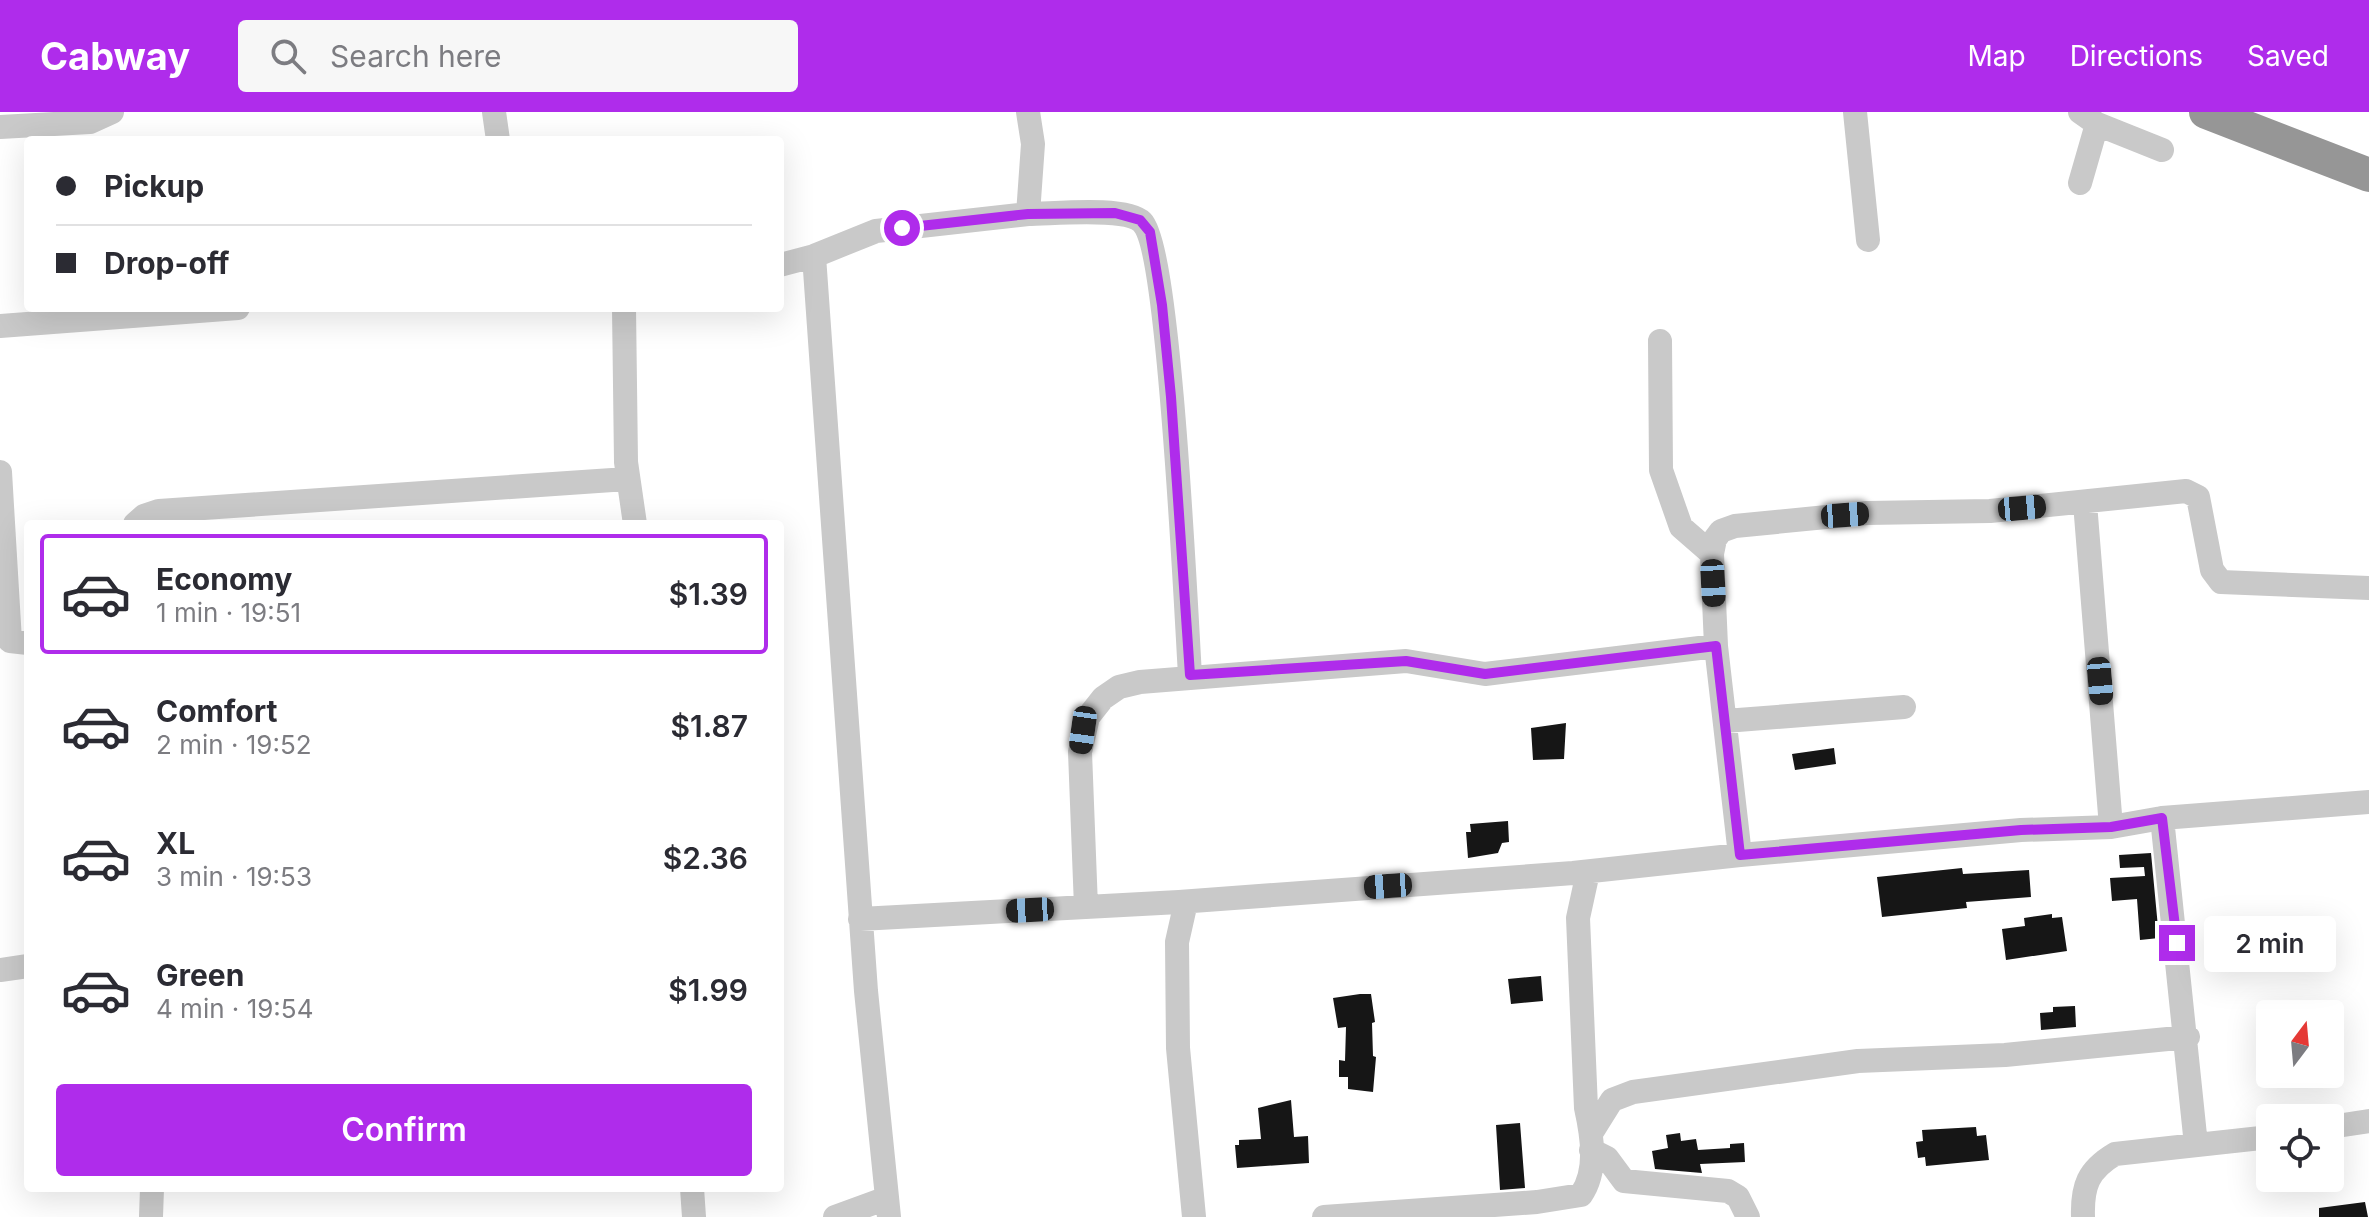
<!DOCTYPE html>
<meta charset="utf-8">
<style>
body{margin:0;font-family:Inter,sans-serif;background:#f7f7f7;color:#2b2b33;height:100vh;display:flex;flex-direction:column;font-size:30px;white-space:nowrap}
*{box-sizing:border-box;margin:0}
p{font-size:26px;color:#7c7c81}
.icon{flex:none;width:44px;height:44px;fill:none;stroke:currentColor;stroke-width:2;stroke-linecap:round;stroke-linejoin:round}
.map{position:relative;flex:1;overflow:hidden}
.drawer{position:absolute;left:24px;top:408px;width:760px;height:672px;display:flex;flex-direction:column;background:#fff;border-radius:8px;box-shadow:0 8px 32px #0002}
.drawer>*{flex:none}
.banner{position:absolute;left:24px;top:24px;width:760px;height:176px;border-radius:8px;box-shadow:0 8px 32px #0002;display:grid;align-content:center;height:176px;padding:0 32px;background:#fff}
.needle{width:52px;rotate:16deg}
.controls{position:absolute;left:2256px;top:888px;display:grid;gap:16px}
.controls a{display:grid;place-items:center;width:88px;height:88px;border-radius:8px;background:#fff;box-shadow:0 8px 32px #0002;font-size:40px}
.end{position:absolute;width:36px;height:36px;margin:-18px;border:10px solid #af2ceb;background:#fff;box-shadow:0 0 0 4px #fff}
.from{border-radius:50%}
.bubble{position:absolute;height:56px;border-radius:8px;background:#fff;box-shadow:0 8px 32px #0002;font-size:26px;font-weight:600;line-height:56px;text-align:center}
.car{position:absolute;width:24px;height:48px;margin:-24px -12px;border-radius:10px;box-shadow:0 0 6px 2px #0007;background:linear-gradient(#222 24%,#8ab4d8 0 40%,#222 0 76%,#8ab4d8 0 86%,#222 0)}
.banner b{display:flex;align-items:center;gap:28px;height:76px;font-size:30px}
.banner b+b{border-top:2px solid #e1e1e2}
.banner i{width:20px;height:20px;background:#2b2b33}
ul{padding:14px 0 0;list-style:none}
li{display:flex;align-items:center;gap:24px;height:120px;margin:0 16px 12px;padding:0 16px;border:4px solid transparent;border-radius:8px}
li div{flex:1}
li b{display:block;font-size:30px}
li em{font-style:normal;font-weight:600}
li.active{border-color:#af2ceb}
li>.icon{width:72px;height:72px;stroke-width:1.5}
.primary-button{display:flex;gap:16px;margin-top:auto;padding:16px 32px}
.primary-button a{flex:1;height:92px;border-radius:8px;background:#af2ceb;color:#fff;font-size:32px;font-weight:600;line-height:92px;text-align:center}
header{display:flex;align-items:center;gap:48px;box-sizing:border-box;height:112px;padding:0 40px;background:#af2ceb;color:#fff}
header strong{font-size:38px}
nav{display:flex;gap:44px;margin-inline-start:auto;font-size:28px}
.search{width:560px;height:72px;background:#f7f7f7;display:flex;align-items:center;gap:20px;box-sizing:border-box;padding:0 28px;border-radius:8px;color:#7c7c81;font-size:30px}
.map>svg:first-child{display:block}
.building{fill:#161616}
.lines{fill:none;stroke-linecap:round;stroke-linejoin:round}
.minor{stroke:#c9c9c9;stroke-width:24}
.highway{stroke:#969696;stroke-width:34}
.route{stroke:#af2ceb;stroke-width:10}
</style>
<header>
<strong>Cabway</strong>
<div class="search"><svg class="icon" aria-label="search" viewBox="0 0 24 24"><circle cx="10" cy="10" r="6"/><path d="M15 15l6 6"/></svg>Search here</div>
<nav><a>Map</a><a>Directions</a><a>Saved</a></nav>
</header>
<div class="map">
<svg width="2369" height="1105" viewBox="0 0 2369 1105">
<rect width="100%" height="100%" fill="#fff"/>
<path class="building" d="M1566,611L1564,647L1533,648L1531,616Z
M1834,636L1836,652L1795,658L1792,642Z
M1508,709L1509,730L1502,731L1498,741L1468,746L1466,720H1471L1470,712Z
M2151,741L2159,826L2140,828L2137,787L2112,789L2110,766L2145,764L2144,755L2120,756L2119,743Z
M1962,756L1963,762L2029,758L2031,785L1966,790L1967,796L1882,805L1877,765Z
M2052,802V806L2062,805L2067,839L2006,848L2002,817L2025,814L2024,806Z
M1541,864L1543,889L1511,892L1508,867Z
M1360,882H1371L1375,910L1372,911L1373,944L1376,945L1373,980L1348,977V965H1339V948L1345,949L1346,915L1338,916L1333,886Z
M2075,894L2076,915L2041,918L2040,901L2053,900V895Z
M1291,988L1294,1025L1308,1024L1309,1051L1237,1056L1235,1033H1239V1028L1261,1027L1258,996Z
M1520,1011L1525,1076L1500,1078L1496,1013Z
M1976,1015L1977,1024L1986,1023L1989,1048L1926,1054L1925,1045L1918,1046L1916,1030L1923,1029L1922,1018Z
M1680,1021L1681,1029L1696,1027L1698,1038L1730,1036V1032L1744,1031L1745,1050L1700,1052L1702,1061L1655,1057L1652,1039L1668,1036L1666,1023Z
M2365,1090L2368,1105H2319V1096Z"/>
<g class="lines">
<path class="minor" d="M494,0L498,28
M1855,0L1868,128
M2080,0L2097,12L2162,38
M0,15L90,10L112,0
M2080,71L2097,12
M1028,102C1053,102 1125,94 1142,110C1170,138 1186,501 1190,563
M814,144L866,879L889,1105
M780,153L814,144L876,119L1028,102L1033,32L1028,0
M624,196L626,350L635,412
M0,214L238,196
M1660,229L1661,358L1681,415L1712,442
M0,360L10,529L28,531
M2085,391L2111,715
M135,412L144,404L159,399L627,367
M1725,609L1904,595
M2162,706L2196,1033
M1740,743L1716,534L1712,442L1715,427L1721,419L1735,414L1867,401L1990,399L2186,379L2198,385L2212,458L2221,470L2369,476
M1186,790L1177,830L1178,936L1194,1105
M1086,795L1080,640L1088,605L1103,586L1119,575L1140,570L1406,549L1485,562L1716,534
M860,807L1179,790L1573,761L1740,743L2021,718L2111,715L2162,706L2369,690
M0,858L28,854
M2330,1015L2369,1009
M1592,1020L1612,988L1633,980L1858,949L2005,943L2188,925
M1591,1038L1607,1046L1624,1069L1728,1079L1738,1085L1748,1105
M692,1076L694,1105
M151,1105L152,1076
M835,1105L887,1086
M1324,1105L1537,1090L1581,1083C1598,1059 1592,1023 1586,996L1578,806L1588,760
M2083,1105C2082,1074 2088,1058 2115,1042L2270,1025"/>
<path class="highway" d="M2206,0L2369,63"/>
</g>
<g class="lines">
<path class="route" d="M902,116L1028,102L1115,101L1140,108L1150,120L1162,193L1171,285L1190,563L1406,549L1485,562L1716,534L1740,743L2021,718L2111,715L2162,706L2177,831"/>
</g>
</svg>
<div class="controls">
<a><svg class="needle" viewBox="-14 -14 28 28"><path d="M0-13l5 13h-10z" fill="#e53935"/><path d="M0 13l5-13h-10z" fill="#7c7c81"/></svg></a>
<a><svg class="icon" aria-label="locate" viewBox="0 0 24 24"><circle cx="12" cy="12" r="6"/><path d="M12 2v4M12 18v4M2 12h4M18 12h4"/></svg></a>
</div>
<i class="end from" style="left:902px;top:116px"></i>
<i class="end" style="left:2177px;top:831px"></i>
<div class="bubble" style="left:2204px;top:804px;width:132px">2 min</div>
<i class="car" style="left:2022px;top:396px;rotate:85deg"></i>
<i class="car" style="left:1845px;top:403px;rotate:86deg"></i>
<i class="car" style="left:1713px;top:471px;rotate:177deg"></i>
<i class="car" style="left:2100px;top:569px;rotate:175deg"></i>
<i class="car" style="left:1083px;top:618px;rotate:188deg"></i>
<i class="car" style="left:1388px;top:774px;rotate:266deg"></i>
<i class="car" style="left:1030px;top:798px;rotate:267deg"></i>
<div class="banner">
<b><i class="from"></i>Pickup</b>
<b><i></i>Drop-off</b>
</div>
<section class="drawer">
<ul>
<li class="active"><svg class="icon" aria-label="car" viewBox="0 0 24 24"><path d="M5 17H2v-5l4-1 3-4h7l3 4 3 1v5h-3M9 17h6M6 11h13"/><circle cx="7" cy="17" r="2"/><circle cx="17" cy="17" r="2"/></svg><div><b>Economy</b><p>1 min · 19:51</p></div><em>$1.39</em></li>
<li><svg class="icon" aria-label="car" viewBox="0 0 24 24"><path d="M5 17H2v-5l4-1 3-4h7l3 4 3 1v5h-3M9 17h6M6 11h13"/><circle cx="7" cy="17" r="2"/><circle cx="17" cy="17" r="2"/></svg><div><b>Comfort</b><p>2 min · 19:52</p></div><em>$1.87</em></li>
<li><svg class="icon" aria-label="car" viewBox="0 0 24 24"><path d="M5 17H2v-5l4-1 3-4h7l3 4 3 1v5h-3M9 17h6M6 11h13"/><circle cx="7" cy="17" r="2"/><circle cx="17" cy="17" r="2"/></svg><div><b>XL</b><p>3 min · 19:53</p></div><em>$2.36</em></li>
<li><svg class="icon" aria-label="car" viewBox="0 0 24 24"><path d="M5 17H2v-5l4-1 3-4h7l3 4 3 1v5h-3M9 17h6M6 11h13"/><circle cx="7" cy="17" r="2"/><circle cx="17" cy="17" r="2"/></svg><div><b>Green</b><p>4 min · 19:54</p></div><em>$1.99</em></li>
</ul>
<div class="primary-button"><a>Confirm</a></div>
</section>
</div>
